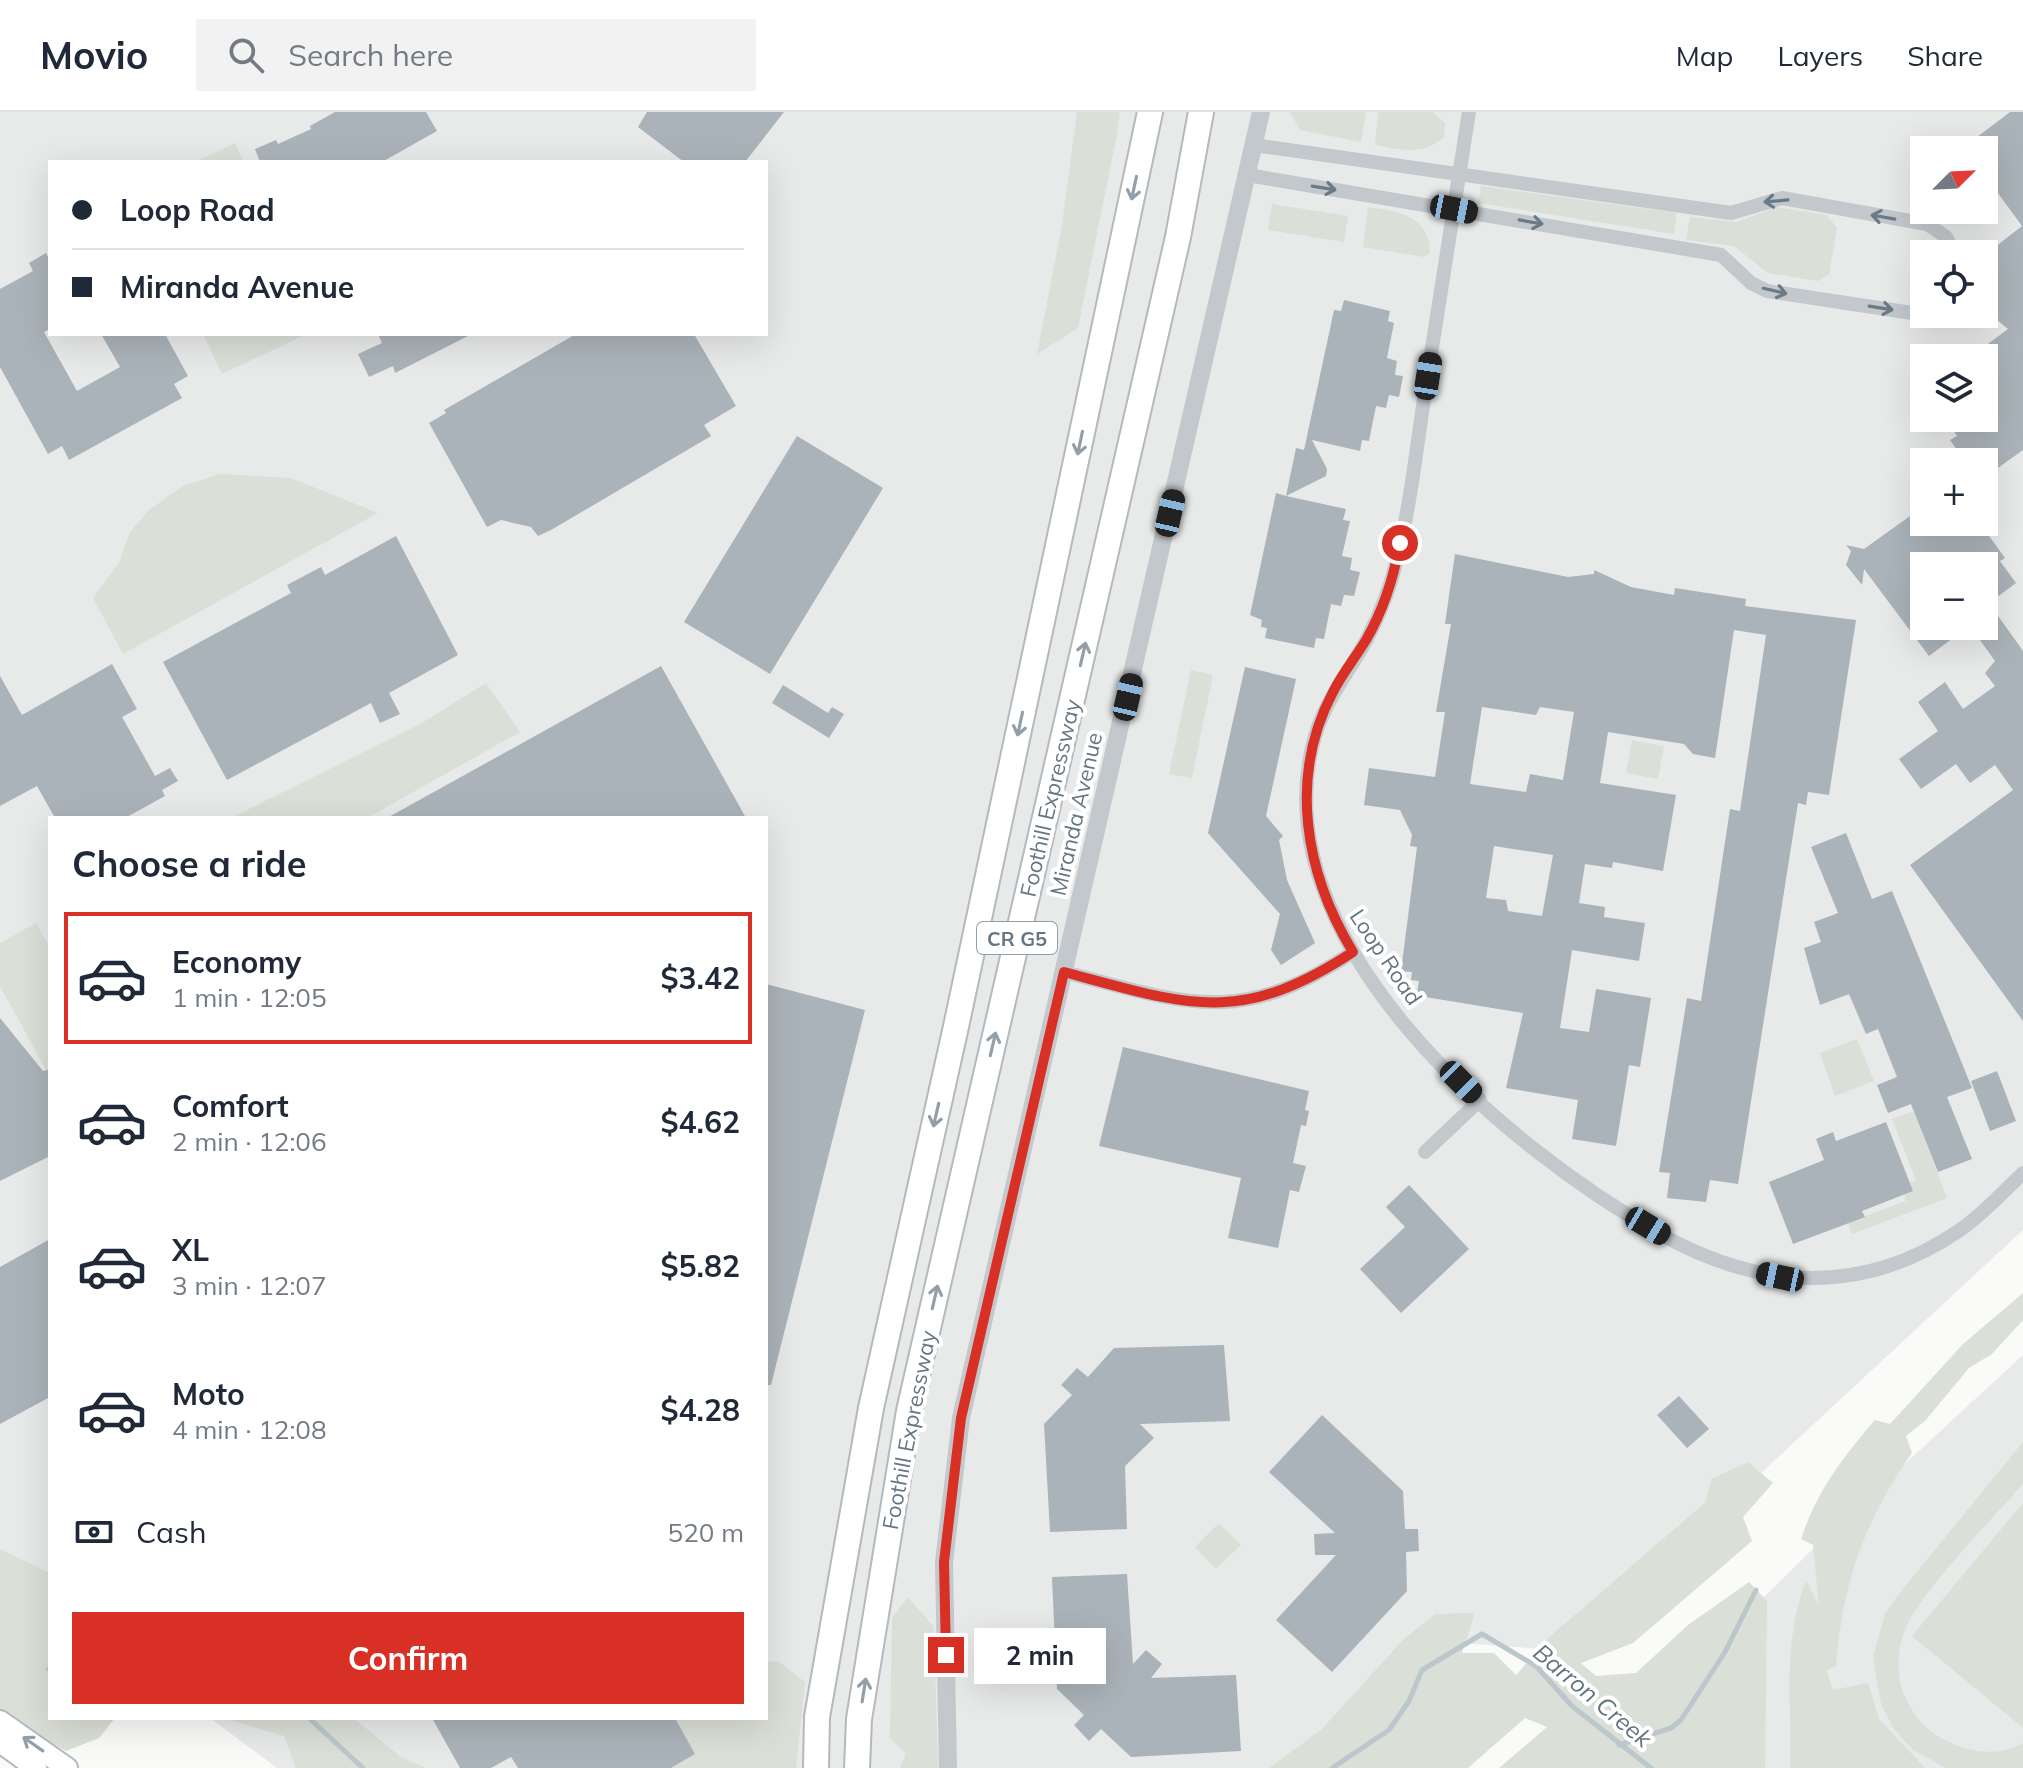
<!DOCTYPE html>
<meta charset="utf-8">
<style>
body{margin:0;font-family:Mulish,sans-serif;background:#f2f2f3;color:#1f2937;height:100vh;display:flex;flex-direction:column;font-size:30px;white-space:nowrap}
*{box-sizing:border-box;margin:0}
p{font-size:26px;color:#747a83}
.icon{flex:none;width:44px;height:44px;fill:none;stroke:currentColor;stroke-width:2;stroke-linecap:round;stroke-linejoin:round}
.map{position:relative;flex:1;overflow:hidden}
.details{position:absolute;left:48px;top:704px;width:720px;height:904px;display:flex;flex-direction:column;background:#fff;border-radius:0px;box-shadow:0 8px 32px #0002}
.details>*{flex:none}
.top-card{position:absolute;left:48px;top:48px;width:720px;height:176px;border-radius:0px;box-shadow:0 8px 32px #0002;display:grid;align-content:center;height:176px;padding:0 24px;background:#fff}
.needle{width:52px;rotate:66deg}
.controls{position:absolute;left:1910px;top:24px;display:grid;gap:16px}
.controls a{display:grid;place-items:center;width:88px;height:88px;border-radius:0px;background:#fff;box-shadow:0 8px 32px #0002;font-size:40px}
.end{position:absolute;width:36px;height:36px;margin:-18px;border:10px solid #d93025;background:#fff;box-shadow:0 0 0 4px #fff}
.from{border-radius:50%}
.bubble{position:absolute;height:56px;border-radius:0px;background:#fff;box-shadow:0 8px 32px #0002;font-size:26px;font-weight:700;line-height:56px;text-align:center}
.car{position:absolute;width:24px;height:48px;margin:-24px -12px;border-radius:10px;box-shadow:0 0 6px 2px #0007;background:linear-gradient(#222 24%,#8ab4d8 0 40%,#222 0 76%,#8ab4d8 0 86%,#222 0)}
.top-card b{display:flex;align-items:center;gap:28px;height:76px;font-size:30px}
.top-card b+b{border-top:2px solid #e0e1e3}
.top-card i{width:20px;height:20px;background:#1f2937}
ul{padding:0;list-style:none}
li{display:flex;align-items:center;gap:24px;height:132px;margin:0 16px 12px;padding:0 8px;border:4px solid transparent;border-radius:0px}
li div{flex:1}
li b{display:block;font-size:30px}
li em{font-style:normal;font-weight:700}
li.current{border-color:#d93025}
li>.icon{width:72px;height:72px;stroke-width:1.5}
h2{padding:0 24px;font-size:36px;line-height:96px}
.pay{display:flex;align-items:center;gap:20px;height:88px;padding:0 24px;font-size:30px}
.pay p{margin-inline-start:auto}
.action{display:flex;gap:16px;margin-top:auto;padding:16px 24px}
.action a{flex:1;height:92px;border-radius:0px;background:#d93025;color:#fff;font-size:32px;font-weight:700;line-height:92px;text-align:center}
header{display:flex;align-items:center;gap:48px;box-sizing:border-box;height:112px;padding:0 40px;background:#fff;border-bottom:2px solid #e0e1e3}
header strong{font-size:38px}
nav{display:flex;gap:44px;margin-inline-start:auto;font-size:28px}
.search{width:560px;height:72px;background:#f2f2f3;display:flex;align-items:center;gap:20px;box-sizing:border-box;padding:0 28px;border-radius:0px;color:#747a83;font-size:30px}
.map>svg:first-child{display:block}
.built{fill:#e8e9e9;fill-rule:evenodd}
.green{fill:#dadfd7}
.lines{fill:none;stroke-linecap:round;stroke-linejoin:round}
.stream{stroke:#bbc7cb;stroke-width:5}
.building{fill:#aab3b9;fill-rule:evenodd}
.secondary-casing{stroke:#b3babf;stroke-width:24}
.trunk-casing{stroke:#b4b9bd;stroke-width:28}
.minor{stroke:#c3c8cc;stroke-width:14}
.tertiary{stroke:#c3c8cc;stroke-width:18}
.secondary{stroke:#fff;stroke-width:20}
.trunk{stroke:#fff;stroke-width:24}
.oneway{stroke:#939fa8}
.oneway2{stroke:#6a7a87}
.route{stroke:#d93025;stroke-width:10}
.labels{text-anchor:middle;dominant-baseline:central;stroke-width:8;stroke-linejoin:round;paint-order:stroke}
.shield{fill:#fff;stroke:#939fa8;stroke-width:2}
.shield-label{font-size:20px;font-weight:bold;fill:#657683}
.street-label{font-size:22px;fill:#657683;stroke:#fff}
.water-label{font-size:24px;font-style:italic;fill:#60757c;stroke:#fff}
</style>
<header>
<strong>Movio</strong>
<div class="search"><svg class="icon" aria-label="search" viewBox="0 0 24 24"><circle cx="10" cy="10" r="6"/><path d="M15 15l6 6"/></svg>Search here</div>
<nav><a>Map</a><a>Layers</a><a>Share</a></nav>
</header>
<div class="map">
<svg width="2023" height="1656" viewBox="0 0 2023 1656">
<rect width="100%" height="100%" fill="#fafaf8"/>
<path class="built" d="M0,0H2023V1118L1733,1387L1556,1538L1434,1529L1292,1656H277L210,1606H766V706H50V1491L0,1463ZM1924,38H1984V98H1924ZM50,50H766V222H50ZM1924,142H1984V202H1924ZM1924,246H1984V306H1924ZM1924,350H1984V410H1924ZM1924,454H1984V514H1924Z
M2023,1243V1656H1590L1820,1430Z"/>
<path class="green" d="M1077,0H1120L1117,22L1078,216L1037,242L1062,113Z
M1290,0H1366L1361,30L1300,18Z
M1378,0H1433L1445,11L1444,25C1423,44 1401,38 1375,33Z
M235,31L244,50H195Z
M1481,74L1677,101L1674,122L1478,91Z
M1272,92L1348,104L1344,130L1268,118Z
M1368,95C1400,100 1429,103 1430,141L1424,145L1363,135Z
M1777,95L1827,103L1837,116L1829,162L1818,169L1768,161L1734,134L1686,128L1690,105L1737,110Z
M203,222H307L222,262Z
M220,362L291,366L378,401L123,542L93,486L119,451L130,420L149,398L183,374Z
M1191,558L1213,563L1192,666L1169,662Z
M486,571L520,620L367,706H231L422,611Z
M1632,628L1664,634L1658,667L1626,661Z
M36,811L50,836V965L0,874V831Z
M1857,927L1874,969L1835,984L1820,941Z
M1914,999L1947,1086L1852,1122L1848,1111L1906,1089L1904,1082L1910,1071L1916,1068L1892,1007Z
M2023,1181V1208L1992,1242L1969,1256L1925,1309L1906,1324L1912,1341C1864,1410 1843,1469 1836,1554L1827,1558L1825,1554L1833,1578L1868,1571L1879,1607L1925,1656H1790C1792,1587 1782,1535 1806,1468L1819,1494L1813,1433L1801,1427C1817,1379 1843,1345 1875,1308L1890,1312L1963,1232Z
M2023,1330V1372C1994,1405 1917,1483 1904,1520C1896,1543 1896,1570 1908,1591C1916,1606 1926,1618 1941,1626C1967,1640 1996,1646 2023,1631V1656H1946L1912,1637L1894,1617L1881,1592L1873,1545L1885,1502L1898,1483Z
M1748,1350L1773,1371L1743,1405L1752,1429L1633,1531L1581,1551L1596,1564L1636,1561L1688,1513L1749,1470L1767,1489L1765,1656H1499L1547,1615L1525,1606L1468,1656H1269L1321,1618L1403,1528L1435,1502L1475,1501L1462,1541H1494L1516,1563L1548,1526L1706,1390L1711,1367Z
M2023,1391V1616L1912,1524Z
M1219,1411L1241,1433L1216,1457L1195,1435Z
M0,1437L50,1461V1606H115L99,1626L66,1639L0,1602Z
M908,1485L934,1515L938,1656H900L906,1642L890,1626L892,1506Z
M778,1549L805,1570L796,1656H671L695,1642L675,1606H766V1550Z
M222,1606H353L401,1645L426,1656H296L284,1624Z"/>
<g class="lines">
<path class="stream" d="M49,1557H50
M309,1606L363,1656
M1619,1633L1671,1616L1681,1608L1725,1540L1756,1478
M1332,1656L1389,1618L1409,1589L1422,1558L1482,1522L1536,1554L1572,1594L1651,1656"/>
</g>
<path class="building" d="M335,0H426L437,19L382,50H260L255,37L276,28L278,32L311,17L310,14Z
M647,0H784L745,50H684L638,15Z
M2010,0H2023V338L1984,366V350H1977L1971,344L1967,348L1959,341L1950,328L1957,324L1945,306H1984V246H1969L2008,217L1990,202L1985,191L1984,157L1995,135L2022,114L1984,62V38H1960Z
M46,141L50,149V217L44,220L77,279L120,255L101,222H165L188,264L174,272L182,286L69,348L62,334L48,342L0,255V177L33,159L29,151Z
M1344,188L1390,199L1388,209L1394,211L1387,246L1397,249L1395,263L1403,264L1399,285L1389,283L1386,296L1376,294L1369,329L1362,328L1360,339L1312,328L1327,357L1326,364L1286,384L1346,397L1343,408L1350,409L1342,444L1352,446L1350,458L1360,460L1354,484L1344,483L1341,494L1331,492L1324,527L1316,526L1314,536L1265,526L1267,516L1261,515L1262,508L1250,503L1276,381L1286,384L1296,336L1304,338L1334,198L1341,199Z
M378,222H472L395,261L393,254L369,265L358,242L382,231Z
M576,222H694L736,294L704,313L711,324L551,418L538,424L531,415L501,408L487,415L429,311L446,301L444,298Z
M797,324L883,376L770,562L684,510Z
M1924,394V410H1979L2005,446L2000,449L2016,471L1989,491L2023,539V909L1910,753L2013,678L1995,653L1970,671L1956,652L1921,677L1899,647L1938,619L1918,590L1945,570L1963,597L1995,574L1985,561L1995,549L1970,514H1984V454H1924V514H1969L1929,544L1864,457L1862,473L1846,453L1851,439L1846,433L1864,437Z
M396,424L458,543L389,581L400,602L380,611L371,591L227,668L163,550L291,481L287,473L321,455L325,463Z
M1455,442L1568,465L1594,462V458L1631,475L1674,483L1675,476L1746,487L1745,494L1856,508L1829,683L1808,680L1806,693L1798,691L1738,1072L1710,1068L1706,1090L1667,1086L1670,1061L1659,1060L1687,886L1701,889L1730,697L1740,699L1766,523L1734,518L1715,646L1693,642L1684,632L1608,620L1600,671L1676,683L1663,759L1613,750L1612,756L1585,752L1579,791L1605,795L1604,805L1645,811L1639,849L1572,838L1560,916L1589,920L1596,877L1651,886L1640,955L1629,953L1616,1034L1572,1027L1578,988L1506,976L1523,901L1425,885L1417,881L1419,869L1411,868L1412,860L1401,859L1417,735L1410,734L1412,723L1400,698L1364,693L1369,656L1435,665L1445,600H1436L1451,512H1445ZM1482,595L1536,603L1540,595L1574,600L1563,668L1530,662L1526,680L1470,672ZM1494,734L1553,743L1542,804L1508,799L1506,788L1486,786Z
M112,552L137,597L122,605L155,664L170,656L178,669L162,678L165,684L125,706H55L37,674L0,694V564L22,603Z
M661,554L746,706H387Z
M1245,555L1296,567L1266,704L1283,724L1279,728L1287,768L1315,831L1281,853L1271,838L1280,802L1208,721Z
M783,573L828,601L832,595L844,602L829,626L772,591Z
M1846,721L1872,787L1892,779L1972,976L1947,985L1972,1047L1938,1060L1911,992L1888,1001L1877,973L1897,965L1878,917L1866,922L1849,882L1820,893L1804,836L1821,830L1814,810L1838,801L1811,735Z
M766,872L865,898L771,1273H766Z
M0,906L43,959L50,957V1044L0,1069Z
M1123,935L1309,979L1305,998L1309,999L1306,1014L1301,1013L1293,1051L1306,1054L1299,1080L1290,1078L1278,1136L1228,1126L1241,1066L1099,1034Z
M1997,959L2016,1009L1990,1019L1971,969Z
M1886,1010L1913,1079L1862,1099L1865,1105L1793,1132L1769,1070L1824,1048L1816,1027L1833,1020L1836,1029Z
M1409,1073L1469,1137L1401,1201L1360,1157L1405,1115L1386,1095Z
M50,1127V1285L0,1312V1155Z
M1224,1233L1230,1309L1140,1312L1154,1326L1125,1354L1127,1417L1050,1420L1044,1312L1072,1283L1061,1273L1077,1256L1088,1265L1114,1236Z
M1679,1284L1709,1317L1687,1336L1657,1303Z
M1322,1303L1403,1379L1405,1417H1418L1419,1439L1406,1440L1407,1479L1332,1560L1276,1508L1336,1443H1315L1314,1422L1335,1421L1269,1360Z
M1127,1462L1133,1552L1146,1538L1162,1552L1151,1566L1236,1563L1241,1639L1131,1645L1101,1617L1089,1629L1074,1613L1084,1603L1057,1577L1052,1465Z
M432,1606H675L695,1642L671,1656H518L511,1645L491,1656H460Z"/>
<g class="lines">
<defs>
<path id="secondary" d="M0,1609L67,1656
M0,1630L36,1656"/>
<path id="trunk" d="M816,1656L817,1605L871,1296L957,910L1150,0
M857,1656L859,1607L909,1299L1178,125L1201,0"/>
</defs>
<use href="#secondary" class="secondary-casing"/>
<use href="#trunk" class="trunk-casing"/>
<path class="minor" d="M1469,0C1454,96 1439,191 1424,287C1416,340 1410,395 1397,447C1391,474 1380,502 1367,527C1349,560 1326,587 1315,624C1256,826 1506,1036 1662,1123C1761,1178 1864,1184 1960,1118C1983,1102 2003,1080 2023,1061
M1254,33L1731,101L1782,86L1927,112L1945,124L1956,142
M1247,63L1721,143L1751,171L1767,179L1912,201L1924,198
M1064,860C1187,892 1240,915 1353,840
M1425,1040L1480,988"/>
<path class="tertiary" d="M948,1656L944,1450L961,1306L1261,0"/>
<use href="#secondary" class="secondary"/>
<use href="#trunk" class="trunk"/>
</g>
<defs><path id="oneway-shaft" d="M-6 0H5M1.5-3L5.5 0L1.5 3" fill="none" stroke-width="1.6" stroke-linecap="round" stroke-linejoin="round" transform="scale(2)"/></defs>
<g class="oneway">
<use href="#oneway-shaft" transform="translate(1134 76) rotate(102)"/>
<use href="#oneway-shaft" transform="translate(1080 331) rotate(102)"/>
<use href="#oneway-shaft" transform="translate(1083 542) rotate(-77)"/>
<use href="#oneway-shaft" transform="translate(1020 612) rotate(102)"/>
<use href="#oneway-shaft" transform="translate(993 932) rotate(-77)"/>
<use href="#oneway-shaft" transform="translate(936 1003) rotate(103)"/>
<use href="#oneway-shaft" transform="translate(935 1185) rotate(-77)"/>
<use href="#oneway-shaft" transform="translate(864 1578) rotate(-81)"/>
<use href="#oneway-shaft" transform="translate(33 1632) rotate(-145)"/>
</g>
<g class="oneway2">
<use href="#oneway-shaft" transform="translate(1324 76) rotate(9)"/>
<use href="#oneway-shaft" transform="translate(1776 89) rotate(175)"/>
<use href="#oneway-shaft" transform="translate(1883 105) rotate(-170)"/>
<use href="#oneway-shaft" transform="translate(1531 110) rotate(10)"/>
<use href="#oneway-shaft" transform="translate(1775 179) rotate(13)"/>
<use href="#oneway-shaft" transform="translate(1881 196) rotate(9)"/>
</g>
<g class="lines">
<path class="route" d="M946,1543L944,1450L961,1306L1064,860C1188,893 1238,915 1353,840C1305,761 1288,665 1333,580C1342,562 1355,546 1366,528C1383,499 1394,464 1400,431"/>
</g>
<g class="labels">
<rect class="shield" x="977" y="810" width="80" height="32" rx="6"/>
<g class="shield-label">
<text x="1017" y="826">CR G5</text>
</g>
<g class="street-label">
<text transform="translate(1050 686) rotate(-77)">Foothill Expressway</text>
<text transform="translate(1076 702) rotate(-77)">Miranda Avenue</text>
<text transform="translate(1386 845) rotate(56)">Loop Road</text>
<text transform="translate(909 1318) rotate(-79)">Foothill Expressway</text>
</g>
<g class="water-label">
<text transform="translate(1593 1583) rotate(40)">Barron Creek</text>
</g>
</g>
</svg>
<div class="controls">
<a><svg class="needle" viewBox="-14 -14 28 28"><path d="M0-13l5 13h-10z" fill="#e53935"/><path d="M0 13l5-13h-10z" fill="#747a83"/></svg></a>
<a><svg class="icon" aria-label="locate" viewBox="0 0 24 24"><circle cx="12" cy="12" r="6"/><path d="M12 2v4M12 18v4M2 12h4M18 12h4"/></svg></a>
<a><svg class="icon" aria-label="layers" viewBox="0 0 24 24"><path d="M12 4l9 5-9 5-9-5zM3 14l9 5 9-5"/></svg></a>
<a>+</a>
<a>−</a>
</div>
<i class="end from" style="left:1400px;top:431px"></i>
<i class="end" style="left:946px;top:1543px"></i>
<div class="bubble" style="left:974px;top:1516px;width:132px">2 min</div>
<i class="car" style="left:1454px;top:97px;rotate:101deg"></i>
<i class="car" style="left:1428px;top:264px;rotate:9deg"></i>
<i class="car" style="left:1170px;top:401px;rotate:13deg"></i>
<i class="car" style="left:1128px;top:585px;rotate:13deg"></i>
<i class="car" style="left:1461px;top:970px;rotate:135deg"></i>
<i class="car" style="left:1648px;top:1114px;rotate:121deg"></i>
<i class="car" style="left:1780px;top:1165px;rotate:282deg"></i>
<div class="top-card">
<b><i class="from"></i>Loop Road</b>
<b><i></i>Miranda Avenue</b>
</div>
<section class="details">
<h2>Choose a ride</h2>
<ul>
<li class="current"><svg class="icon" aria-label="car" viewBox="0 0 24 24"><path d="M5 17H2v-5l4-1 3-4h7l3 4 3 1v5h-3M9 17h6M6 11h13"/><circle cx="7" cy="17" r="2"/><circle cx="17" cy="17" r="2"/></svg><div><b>Economy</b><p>1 min · 12:05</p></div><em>$3.42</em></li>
<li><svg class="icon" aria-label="car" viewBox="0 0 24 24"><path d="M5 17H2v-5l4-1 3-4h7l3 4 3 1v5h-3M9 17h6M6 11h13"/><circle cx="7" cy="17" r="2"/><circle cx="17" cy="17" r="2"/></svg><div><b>Comfort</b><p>2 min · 12:06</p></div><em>$4.62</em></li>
<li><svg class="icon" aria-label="car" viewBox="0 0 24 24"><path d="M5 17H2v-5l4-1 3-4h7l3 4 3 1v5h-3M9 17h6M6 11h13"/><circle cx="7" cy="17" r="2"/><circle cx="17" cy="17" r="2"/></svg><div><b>XL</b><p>3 min · 12:07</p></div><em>$5.82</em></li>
<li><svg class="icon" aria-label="car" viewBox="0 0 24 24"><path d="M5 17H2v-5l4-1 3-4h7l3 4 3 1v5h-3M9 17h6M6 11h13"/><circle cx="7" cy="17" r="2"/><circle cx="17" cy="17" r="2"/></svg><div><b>Moto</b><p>4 min · 12:08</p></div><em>$4.28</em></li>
</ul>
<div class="pay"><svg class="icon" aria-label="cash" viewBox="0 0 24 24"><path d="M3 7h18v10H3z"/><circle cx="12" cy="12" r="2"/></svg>Cash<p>520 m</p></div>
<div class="action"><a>Confirm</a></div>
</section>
</div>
